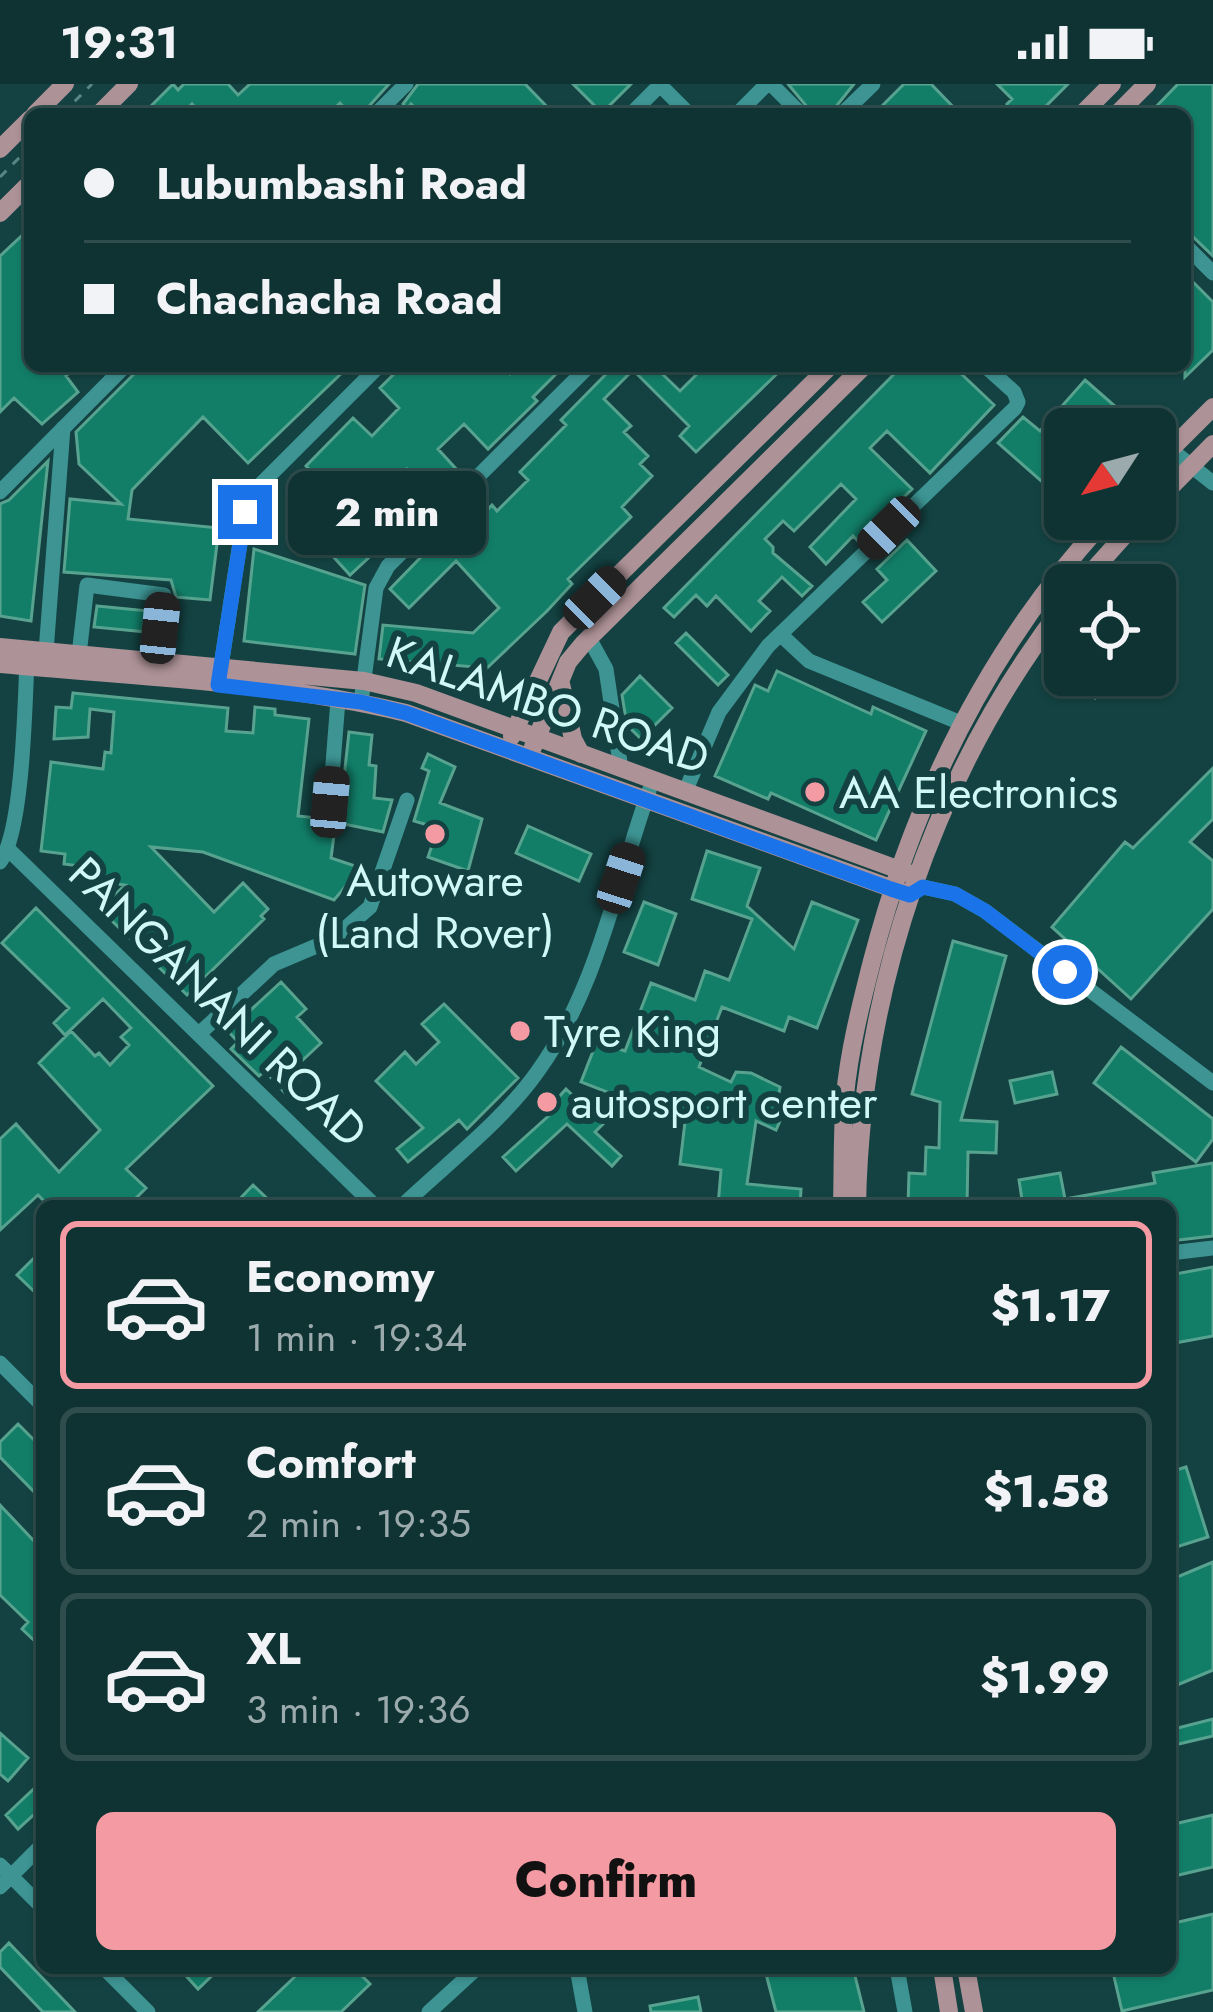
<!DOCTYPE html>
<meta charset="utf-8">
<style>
body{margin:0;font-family:Jost,sans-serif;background:#183a3a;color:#f1f3f6;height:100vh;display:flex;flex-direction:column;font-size:45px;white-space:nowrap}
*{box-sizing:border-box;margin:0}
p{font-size:39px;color:#9baaac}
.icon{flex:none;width:66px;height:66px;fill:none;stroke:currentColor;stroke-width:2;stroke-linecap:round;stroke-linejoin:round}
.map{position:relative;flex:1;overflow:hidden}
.drawer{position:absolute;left:36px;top:1116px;width:1140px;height:774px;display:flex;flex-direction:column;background:#0f3232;border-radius:18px;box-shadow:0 3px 9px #0004,0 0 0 3px #2f4d4d}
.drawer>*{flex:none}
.guide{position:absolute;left:24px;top:24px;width:1167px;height:264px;border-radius:18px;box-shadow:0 3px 9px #0004,0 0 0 3px #2f4d4d;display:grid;align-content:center;height:264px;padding:0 60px;background:#0f3232}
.needle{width:78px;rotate:234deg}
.tools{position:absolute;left:1044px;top:324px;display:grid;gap:24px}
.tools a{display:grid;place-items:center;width:132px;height:132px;border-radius:18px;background:#0f3232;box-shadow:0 3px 9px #0004,0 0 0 3px #2f4d4d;font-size:60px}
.end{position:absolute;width:54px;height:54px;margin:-27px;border:15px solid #1a73e8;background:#fff;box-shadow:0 0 0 6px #fff}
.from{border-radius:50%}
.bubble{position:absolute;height:84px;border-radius:18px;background:#0f3232;box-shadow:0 3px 9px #0004,0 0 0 3px #2f4d4d;font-size:39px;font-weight:800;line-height:84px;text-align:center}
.car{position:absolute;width:36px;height:72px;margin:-36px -18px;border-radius:15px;box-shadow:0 0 9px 3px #0007;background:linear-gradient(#222 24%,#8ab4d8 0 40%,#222 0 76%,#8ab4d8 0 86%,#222 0)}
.guide b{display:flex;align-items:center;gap:42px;height:114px;font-size:45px}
.guide b+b{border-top:3px solid #2f4d4d}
.guide i{width:30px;height:30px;background:#f1f3f6}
ul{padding:21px 0 0;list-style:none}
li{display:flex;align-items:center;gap:36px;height:168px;margin:0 24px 18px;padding:0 36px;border:6px solid #2f4d4d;border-radius:18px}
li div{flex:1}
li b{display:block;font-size:45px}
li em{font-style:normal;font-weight:800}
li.selected{border-color:#f49aa2}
li>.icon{width:108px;height:108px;stroke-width:1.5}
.cta{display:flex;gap:24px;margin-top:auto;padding:24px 60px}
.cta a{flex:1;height:138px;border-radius:18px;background:#f49aa2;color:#111;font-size:48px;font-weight:800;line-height:138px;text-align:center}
.status{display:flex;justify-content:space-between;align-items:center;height:84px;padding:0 60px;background:#0f3232;direction:ltr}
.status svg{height:33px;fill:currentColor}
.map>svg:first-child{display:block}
.building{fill:#127e68;stroke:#57a38f;stroke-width:3}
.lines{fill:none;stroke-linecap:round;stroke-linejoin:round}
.path{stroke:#598584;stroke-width:3;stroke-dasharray:9 9;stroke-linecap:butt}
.minor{stroke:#3d9493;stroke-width:15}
.major{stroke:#ad9297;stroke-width:18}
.route{stroke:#1a73e8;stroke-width:15}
.poi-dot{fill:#f49aa2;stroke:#144242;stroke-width:4.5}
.labels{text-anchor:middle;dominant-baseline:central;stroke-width:12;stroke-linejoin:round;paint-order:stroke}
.street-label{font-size:45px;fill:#d0f8f7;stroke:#144242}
.poi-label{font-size:45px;fill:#d0f8f7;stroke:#144242;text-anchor:start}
</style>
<div class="status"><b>19:31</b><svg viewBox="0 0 49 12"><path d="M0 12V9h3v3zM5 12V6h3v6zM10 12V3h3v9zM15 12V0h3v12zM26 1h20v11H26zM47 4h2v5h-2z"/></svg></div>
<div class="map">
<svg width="1213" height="1928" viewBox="0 0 1213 1928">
<rect width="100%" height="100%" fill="#144242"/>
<path class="building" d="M173,0L178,6L184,0H228L238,11L250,0H389L362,30H350L340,19L328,30H201L192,20L182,30H155L149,24Z
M418,0H525L554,30H421L411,20L407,25L403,20Z
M573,0H631L602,29Z
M788,0H854L830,30H813Z
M904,0H931L960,30H874Z
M997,0H1068L1038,30H1016L1007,20L1012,15Z
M1178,0H1213V172L1185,145V30H1149Z
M30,144V282H76L66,292L78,308L42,340L14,314L0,328V172Z
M1185,190L1213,218V266L1185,293Z
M137,282H349L248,379L203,333L132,406L128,435L219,444L210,516L176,513L171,496L64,488L70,415L121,420L79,380L76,348L134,290Z
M402,282L410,287L415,282H502L510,290L518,282H564L533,313L537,317L488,365L464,340L438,365L458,387L446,398L451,403L437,416L407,385L382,411L407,438L350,491L308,445L323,432L308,416L325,401L306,382L353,334L372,352L399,324L380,304Z
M614,282H654L680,307L705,282H785L696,368L680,352L689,342L633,286L604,315L631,342L624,348L648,372L640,380L652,392L622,423L631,433L568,495L572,500L547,527L487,584L379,575L383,541L473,549L499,524L456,477L409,524L390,505L457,436L467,447L492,421L497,427L528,396L520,388L566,341L561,336Z
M902,282H953L994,321L930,389L887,347L870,364L912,405L859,458L853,452L826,480L810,463L856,415L841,400L794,447L783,437L765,455L773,463V469L812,502L802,512L782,493L759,517L770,527L751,547L716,512L707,522L696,511L674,533L664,524Z
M1085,296L1141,345H1065V418L998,359L1023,333L1040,347Z
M48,377L31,537L0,532V420L9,416Z
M907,456L936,487L882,538L863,518L887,496L877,485Z
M254,465L365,501L355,570L244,557Z
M97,522L149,527L147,548L94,543Z
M686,549L728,591L718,601L676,559Z
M777,587L871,630L873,623L926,647L876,756L771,709L768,715L715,692L755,601L768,607Z
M1079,591H1110L1095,614L1073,600Z
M640,592L672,624L641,655L627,641L622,611Z
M73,609L228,624L226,647L253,649L255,623L275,625V631L309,635L298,732L336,736L331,774L361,784L334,816L203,768L151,763L214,828L243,799L268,825L261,832L264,835L187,911L100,825L125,801L101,798L103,785L64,780L65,770L41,767L51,678L103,685L105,668L111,669L114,628L90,625L88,653L54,655L56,623L71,624Z
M349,648L372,651L369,681L376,682L374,714L392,716L383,748L339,739Z
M428,670L455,683L440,719L482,735L468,787L428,773L438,744L414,737L429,687L422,684Z
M1213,684V735L1190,758L1213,777V825L1131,915L1052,843L1125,758L1133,764Z
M528,742L591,770L579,797L516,769Z
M707,767L760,784L747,822L794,865L812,818L858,836L817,944L789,933L784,947L722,923L699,983L731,998L736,988L751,989L780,1003L778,1016L787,1021L776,1046L756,1037L747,1100L801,1105L800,1122H718L721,1086L680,1080L685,1038L581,998L597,957L625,967L651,899L695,916L705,887L729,896L752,835L692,815Z
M644,818L676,830L658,881L624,868Z
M36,824L213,1002L126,1085L146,1104L128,1122H49L38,1111L0,1146V1055L16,1040L59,1088L100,1046L39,979L71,947L95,972L99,969L110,981L129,961L121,953L131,944L103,915L65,951L54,939L69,924L2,859Z
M953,857L1006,872L961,1036L997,1038L996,1069L968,1068L967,1122H908L909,1089L925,1090L926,1063L939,1064L940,1018L912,1010Z
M281,898L306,925L297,933L321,959L290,988L298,997L285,1009L265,987L259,992L231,965L238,958L228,947Z
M444,920L518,994L467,1045L459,1036L408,1078L397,1065L423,1044L376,997L405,968L416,980L439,958L422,940Z
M1121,963L1213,1035V1055L1196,1078L1094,999Z
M1052,988L1057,1010L1015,1019L1010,997Z
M566,1005L603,1040L595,1048L621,1072L612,1082L567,1040L516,1087L503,1073L554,1027L550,1023Z
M1213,1079V1152L1170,1157V1122H1023L1019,1096L1060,1089L1065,1115L1155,1099L1153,1089Z
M253,1101L275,1122H233Z
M42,1166V1215L17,1191Z
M1213,1183V1252L1170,1260V1191Z
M18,1340L42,1364V1416L0,1373V1358Z
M1186,1383L1208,1453L1170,1465V1388Z
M0,1421L33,1456L42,1446V1564L22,1545L28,1538L0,1511Z
M1213,1478V1586L1170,1604V1571L1174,1569L1170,1559V1496Z
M1213,1635V1652L1170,1662V1646Z
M0,1649L28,1674L8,1697L0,1690Z
M42,1697V1723L18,1745L6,1731Z
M1213,1731V1783L1170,1793V1741Z
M1213,1830V1906L1122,1927L1112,1884H1170V1840Z
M9,1859L75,1928H43L0,1883V1868Z
M179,1884H220L198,1905Z
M304,1884H354L370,1900L341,1928H258Z
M788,1884H853L864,1928H776L766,1890Z
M698,1913L701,1928H651L650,1922Z"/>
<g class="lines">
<path class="path" d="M62,30L92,0
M0,93L30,63"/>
<path class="minor" d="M771,0L801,30
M660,1L689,30
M376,30L406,0
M631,30L661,0
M737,30L767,0
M842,30L873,0
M1185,161L1213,189
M1170,365L1213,399
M0,408L125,282
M781,551L809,577L961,639
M589,554L606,585L621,685
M46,568L63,344
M79,571L87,501L164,511L157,578
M219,595L241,452L254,407L379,282
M361,618L376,504L388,482L589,282
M685,708L719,628L768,562L1015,324L1018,318L1014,308L985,282
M330,718L338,616
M9,766L375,1122
M0,778C23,748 25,619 27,575
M923,803L955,810L985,827L1213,999
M199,950L274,880L333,855L370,823L407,716
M402,1122C447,1079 502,1038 538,987C597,905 616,800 649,707
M1170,1169L1213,1164
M0,1279L42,1321
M0,1781L42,1823
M0,1803L42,1761
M104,1884L148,1928
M577,1884L585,1928
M897,1884L905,1928
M429,1928L477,1884"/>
<path class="major" d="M35,30L65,0
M99,30L129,0
M1082,30L1112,0
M1117,30L1147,0
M0,65L30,35
M0,129L30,99
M1155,381L1213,323
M1155,419L1213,360
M1080,501L1139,435
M0,563L364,597L416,609L916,792
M0,580C134,593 274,597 406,629L910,811
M561,600L573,655L581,670
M512,652L561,548L830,282
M533,663L568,578L583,560L864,282
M842,1122C843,1085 842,1048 845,1012C849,967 861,920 872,877C915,712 990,561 1106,435
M857,1122C861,906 933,691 1065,520
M942,1884L949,1928
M966,1884L974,1928"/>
</g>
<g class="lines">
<path class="route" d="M245,428L218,601L361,618L406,629L891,805L910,811L923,803L955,810L985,827L1065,888"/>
</g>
<g class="poi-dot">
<circle cx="815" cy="708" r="12"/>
<circle cx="435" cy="750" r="12"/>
<circle cx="520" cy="947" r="12"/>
<circle cx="547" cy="1018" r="12"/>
</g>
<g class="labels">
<g class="street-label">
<text transform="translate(548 621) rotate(19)">KALAMBO ROAD</text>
<text transform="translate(218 918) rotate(44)">PANGANANI ROAD</text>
</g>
<g class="poi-label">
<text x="839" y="708">AA Electronics</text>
<text x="435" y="796" text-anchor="middle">Autoware<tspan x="435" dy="52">(Land Rover)</tspan></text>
<text x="544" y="947">Tyre King</text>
<text x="571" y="1018">autosport center</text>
</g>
</g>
</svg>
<div class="tools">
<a><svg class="needle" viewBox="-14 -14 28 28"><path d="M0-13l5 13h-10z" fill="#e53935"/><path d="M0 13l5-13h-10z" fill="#9baaac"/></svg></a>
<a><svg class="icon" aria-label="locate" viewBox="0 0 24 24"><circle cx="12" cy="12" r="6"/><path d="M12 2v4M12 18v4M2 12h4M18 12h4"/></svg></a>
</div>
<i class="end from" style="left:1065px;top:888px"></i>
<i class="end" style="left:245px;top:428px"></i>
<div class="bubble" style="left:288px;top:387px;width:198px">2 min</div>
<i class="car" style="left:889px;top:444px;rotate:225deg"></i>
<i class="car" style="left:595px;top:514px;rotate:45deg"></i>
<i class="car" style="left:160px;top:544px;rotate:6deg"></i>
<i class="car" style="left:330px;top:718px;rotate:5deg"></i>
<i class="car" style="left:621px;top:794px;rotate:18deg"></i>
<div class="guide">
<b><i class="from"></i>Lubumbashi Road</b>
<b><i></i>Chachacha Road</b>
</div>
<section class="drawer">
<ul>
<li class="selected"><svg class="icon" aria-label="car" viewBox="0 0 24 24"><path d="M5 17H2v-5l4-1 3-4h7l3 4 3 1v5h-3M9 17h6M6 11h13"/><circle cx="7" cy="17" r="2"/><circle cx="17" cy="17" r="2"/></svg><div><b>Economy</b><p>1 min · 19:34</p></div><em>$1.17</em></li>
<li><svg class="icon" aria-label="car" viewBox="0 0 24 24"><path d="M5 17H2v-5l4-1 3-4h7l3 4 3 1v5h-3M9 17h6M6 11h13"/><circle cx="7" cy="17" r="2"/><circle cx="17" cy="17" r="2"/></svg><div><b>Comfort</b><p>2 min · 19:35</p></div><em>$1.58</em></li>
<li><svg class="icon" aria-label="car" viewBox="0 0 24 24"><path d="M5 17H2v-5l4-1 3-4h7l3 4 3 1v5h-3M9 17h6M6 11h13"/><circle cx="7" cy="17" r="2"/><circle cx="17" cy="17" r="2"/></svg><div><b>XL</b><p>3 min · 19:36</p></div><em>$1.99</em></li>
</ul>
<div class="cta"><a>Confirm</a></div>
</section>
</div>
